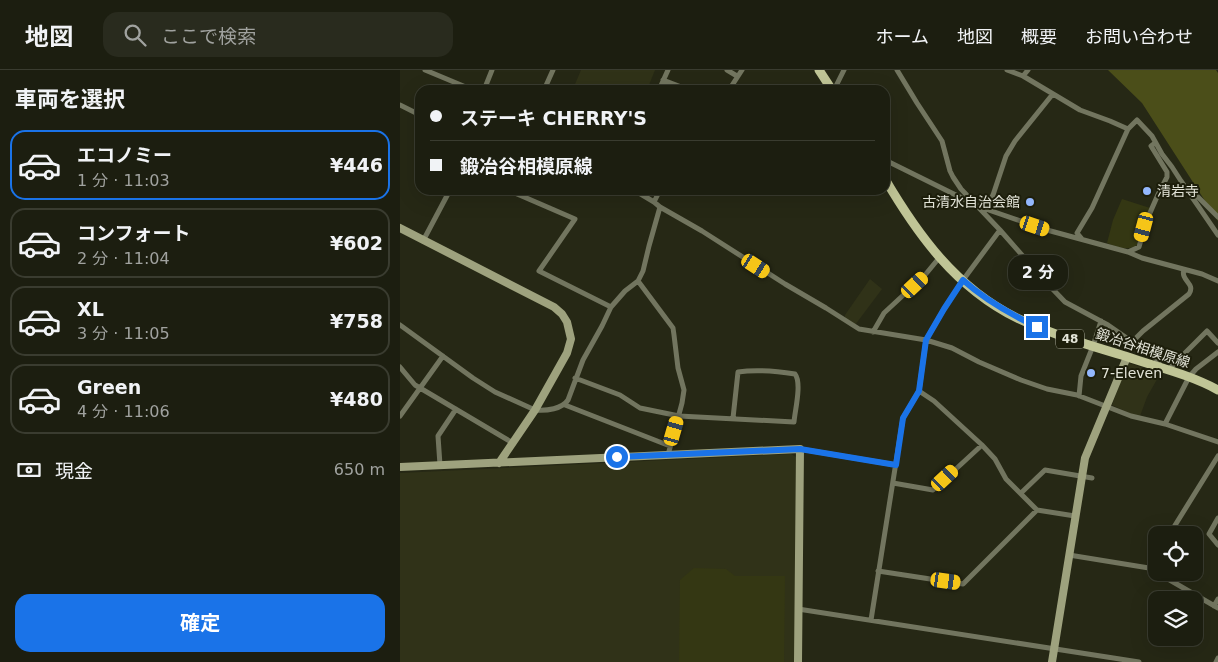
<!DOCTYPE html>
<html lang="ja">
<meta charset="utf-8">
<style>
body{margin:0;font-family:"DejaVu Sans","Noto Sans JP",sans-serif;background:#292b1e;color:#f1f3f6;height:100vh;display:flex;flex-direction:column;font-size:19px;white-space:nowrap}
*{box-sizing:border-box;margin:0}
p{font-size:16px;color:#a0a29f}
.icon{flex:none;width:28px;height:28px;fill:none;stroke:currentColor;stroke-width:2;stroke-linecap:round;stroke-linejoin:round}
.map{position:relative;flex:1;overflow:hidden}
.drawer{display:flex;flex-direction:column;background:#1c1e10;width:400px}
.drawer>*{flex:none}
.banner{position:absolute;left:15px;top:15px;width:475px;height:110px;border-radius:15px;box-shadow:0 5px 20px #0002,0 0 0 1px #3a3c30;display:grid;align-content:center;height:110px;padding:0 15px;background:#1c1e10}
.buttons{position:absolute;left:748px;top:456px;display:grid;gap:10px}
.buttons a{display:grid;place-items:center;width:55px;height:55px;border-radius:10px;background:#1c1e10;box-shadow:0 5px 20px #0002,0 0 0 1px #3a3c30;font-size:25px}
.end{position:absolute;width:22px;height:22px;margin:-11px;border:6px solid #1a73e8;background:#fff;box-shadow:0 0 0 2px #fff}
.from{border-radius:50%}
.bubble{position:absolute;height:35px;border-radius:15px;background:#1c1e10;box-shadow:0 5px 20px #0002,0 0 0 1px #3a3c30;font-size:16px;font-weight:700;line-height:35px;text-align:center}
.car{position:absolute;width:15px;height:30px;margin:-15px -8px;border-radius:6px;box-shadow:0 0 4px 1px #0007;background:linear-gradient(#f5c518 24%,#345 0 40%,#f5c518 0 76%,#345 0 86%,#f5c518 0)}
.banner b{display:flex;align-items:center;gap:18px;height:48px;font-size:19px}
.banner b+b{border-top:1px solid #3a3c30}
.banner i{width:12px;height:12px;background:#f1f3f6}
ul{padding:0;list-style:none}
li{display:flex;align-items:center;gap:15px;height:70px;margin:0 10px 8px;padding:0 5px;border:2px solid #3a3c30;border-radius:15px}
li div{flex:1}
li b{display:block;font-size:19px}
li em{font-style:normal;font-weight:700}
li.current{border-color:#1a73e8}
li>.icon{width:45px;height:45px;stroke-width:1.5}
h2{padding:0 15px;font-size:22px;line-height:60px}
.pay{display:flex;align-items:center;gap:12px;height:55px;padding:0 15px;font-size:19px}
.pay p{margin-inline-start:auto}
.button{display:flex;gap:10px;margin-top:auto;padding:10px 15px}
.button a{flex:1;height:58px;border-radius:15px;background:#1a73e8;color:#fff;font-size:20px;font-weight:700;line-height:58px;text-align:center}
header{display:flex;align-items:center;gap:30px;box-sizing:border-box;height:70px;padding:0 25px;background:#1c1e10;border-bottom:1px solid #3a3c30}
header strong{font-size:24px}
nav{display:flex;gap:28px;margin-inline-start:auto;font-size:18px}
.search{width:350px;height:45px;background:#292b1e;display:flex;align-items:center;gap:12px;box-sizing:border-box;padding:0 18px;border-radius:15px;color:#a0a29f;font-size:19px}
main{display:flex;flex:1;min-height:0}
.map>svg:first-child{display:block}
.built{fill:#303218}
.green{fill:#343713}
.forest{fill:#4b4e19}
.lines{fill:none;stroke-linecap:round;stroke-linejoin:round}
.street{stroke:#72755f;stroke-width:5}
.secondary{stroke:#9ea27e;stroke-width:8}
.primary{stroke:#c0c596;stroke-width:9}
.route{stroke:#1a73e8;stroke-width:6}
.poi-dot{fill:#93b7fd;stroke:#1d1e0b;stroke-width:2}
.labels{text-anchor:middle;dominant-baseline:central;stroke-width:4;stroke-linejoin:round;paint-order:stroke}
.shield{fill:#1d1e0b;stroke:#a8a99a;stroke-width:1}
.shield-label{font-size:12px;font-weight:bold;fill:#e3e4d8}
.poi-label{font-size:14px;fill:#e3e4d8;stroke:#1d1e0b;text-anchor:start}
.street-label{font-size:14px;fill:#e3e4d8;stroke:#1d1e0b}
</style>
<header>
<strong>地図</strong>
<div class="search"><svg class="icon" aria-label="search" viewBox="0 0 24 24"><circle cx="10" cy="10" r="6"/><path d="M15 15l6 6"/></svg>ここで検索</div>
<nav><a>ホーム</a><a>地図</a><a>概要</a><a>お問い合わせ</a></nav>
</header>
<main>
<section class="drawer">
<h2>車両を選択</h2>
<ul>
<li class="current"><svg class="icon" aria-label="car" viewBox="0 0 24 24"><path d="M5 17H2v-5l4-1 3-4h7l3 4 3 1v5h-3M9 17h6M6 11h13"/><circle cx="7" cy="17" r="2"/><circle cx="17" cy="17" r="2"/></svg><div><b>エコノミー</b><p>1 分 · 11:03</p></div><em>¥446</em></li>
<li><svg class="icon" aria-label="car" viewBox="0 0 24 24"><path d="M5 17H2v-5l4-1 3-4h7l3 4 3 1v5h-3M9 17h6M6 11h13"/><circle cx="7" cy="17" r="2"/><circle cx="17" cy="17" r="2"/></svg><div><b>コンフォート</b><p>2 分 · 11:04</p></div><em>¥602</em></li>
<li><svg class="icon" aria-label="car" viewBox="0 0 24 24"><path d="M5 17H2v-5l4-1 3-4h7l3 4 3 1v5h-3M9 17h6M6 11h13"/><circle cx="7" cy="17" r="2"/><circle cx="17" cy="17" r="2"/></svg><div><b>XL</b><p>3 分 · 11:05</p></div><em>¥758</em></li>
<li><svg class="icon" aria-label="car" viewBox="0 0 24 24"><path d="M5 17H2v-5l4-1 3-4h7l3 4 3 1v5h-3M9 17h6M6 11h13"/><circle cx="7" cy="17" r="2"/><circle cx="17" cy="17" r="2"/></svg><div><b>Green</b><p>4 分 · 11:06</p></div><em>¥480</em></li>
</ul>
<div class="pay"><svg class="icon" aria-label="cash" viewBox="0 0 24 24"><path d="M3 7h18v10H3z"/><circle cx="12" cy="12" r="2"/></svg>現金<p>650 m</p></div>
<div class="button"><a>確定</a></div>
</section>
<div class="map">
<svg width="818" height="592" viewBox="0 0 818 592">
<rect width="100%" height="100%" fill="#262815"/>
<path class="built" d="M181,0H255L247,20H174L173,19Z
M470,209L482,219L455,255L445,248V245Z
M729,293L760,304L747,327L740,346L731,344L712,335L727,294Z
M391,384L396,387V389L395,592H0V403Z"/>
<path class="green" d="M722,129L750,138L738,174C729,182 717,177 707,173L713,150Z
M294,498L326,499L335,506H385L384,592H279L280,510Z"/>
<path class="forest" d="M708,0H816L818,3V151L742,33Z"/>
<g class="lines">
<path class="street" d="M25,0L73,20
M327,0L337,6
M497,0L517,33L542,71L550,101L553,107L561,119L600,160L643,209L665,232L708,255L754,287L759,292L760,297
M607,0L623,6L680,40L710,51L728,59L737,50L752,66L762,84L772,97L781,111L818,165
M623,6L628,0
M263,10L284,18L283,20
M84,20L92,0
M144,20L153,0
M259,20L268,0
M329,20L342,0
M434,20L444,0
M0,35L20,45
M485,90L572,133
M108,120L175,149L139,201L211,237
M234,120L254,132L260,137L302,161L385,214L426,238L459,259L526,270L552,278L579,292L621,310L647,319L677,325L731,346L765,354L818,372
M791,125H796L818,147
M254,132L260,120
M260,137L249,176L243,201L238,211L273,258L274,265L278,298L284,320L282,333L268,385
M580,137L647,160L728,182L742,188L802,204L818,211
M584,142L593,125L606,86L615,71L652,25
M682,169L677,163L692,138L728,59
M23,171L50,120
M728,182L739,177C745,152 755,129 767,107V102L751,76L755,73
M0,255L73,308L95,322L135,340C147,341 162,339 168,330L183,290L202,256L211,237L225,221L238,211
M473,262L484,243L525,205L539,188
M732,272L743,261L789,224C796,213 780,211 784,199
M0,297L15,315L113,373
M768,300L807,261L818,273
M175,308L220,325L240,338L279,346L394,352C395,340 402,313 395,304C376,301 357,299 338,302L333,348
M519,321L534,331L582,375L595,389L606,409L637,440L675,446
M679,326L681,306L693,276L701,251
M165,335L270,376
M0,346L43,286
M765,354L789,307L796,299L818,282
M400,379L496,395
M40,395L38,366L56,339
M493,413L533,420L582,375
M621,423L645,400L692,408
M818,448L809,464L818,475
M769,465L818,386
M669,485L749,498L818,538
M749,498L756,486
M478,501L563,514L637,440
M814,536L818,529
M398,539L739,592
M471,550L503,348L519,321L526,270L544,239L563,210L600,160
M816,592L818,588"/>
<path class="secondary" d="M0,158L154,237L162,244L167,252L171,269L167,283L135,340L99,393
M0,397L400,379L398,592
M652,592L685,388L727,287"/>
<path class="primary" d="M419,0L432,20
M485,109C518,165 556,218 617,248C651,264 688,275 725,286C756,297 789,304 818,320"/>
</g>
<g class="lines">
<path class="route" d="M217,387L400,379L496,395L503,348L519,321L526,270L544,239L563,210C585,230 610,244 637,257"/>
</g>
<g class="poi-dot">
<circle cx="747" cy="121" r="5"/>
<circle cx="630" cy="132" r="5"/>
<circle cx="691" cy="303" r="5"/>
</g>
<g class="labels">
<rect class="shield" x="656" y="259.5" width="28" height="19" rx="4"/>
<g class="shield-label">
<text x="670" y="269">48</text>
</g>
<g class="poi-label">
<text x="757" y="121">清岩寺</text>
<text x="620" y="132" text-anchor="end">古清水自治会館</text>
<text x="701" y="303">7-Eleven</text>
</g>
<g class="street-label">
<text transform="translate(743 278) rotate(18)">鍛冶谷相模原線</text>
</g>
</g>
</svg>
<div class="buttons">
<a><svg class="icon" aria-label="locate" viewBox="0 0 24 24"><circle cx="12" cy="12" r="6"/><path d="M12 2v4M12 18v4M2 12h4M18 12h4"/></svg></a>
<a><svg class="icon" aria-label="layers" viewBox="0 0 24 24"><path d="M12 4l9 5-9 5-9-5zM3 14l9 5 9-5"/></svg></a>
</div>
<i class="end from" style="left:217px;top:387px"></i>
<i class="end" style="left:637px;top:257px"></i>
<div class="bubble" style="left:608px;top:185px;width:60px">2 分</div>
<i class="car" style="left:635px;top:156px;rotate:108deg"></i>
<i class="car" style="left:744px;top:157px;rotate:195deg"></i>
<i class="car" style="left:356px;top:196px;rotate:123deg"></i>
<i class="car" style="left:515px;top:215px;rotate:47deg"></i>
<i class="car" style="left:274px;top:361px;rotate:16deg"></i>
<i class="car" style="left:545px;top:408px;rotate:47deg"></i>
<i class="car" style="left:546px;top:511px;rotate:98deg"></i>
<div class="banner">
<b><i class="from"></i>ステーキ CHERRY'S</b>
<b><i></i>鍛冶谷相模原線</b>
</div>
</div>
</main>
